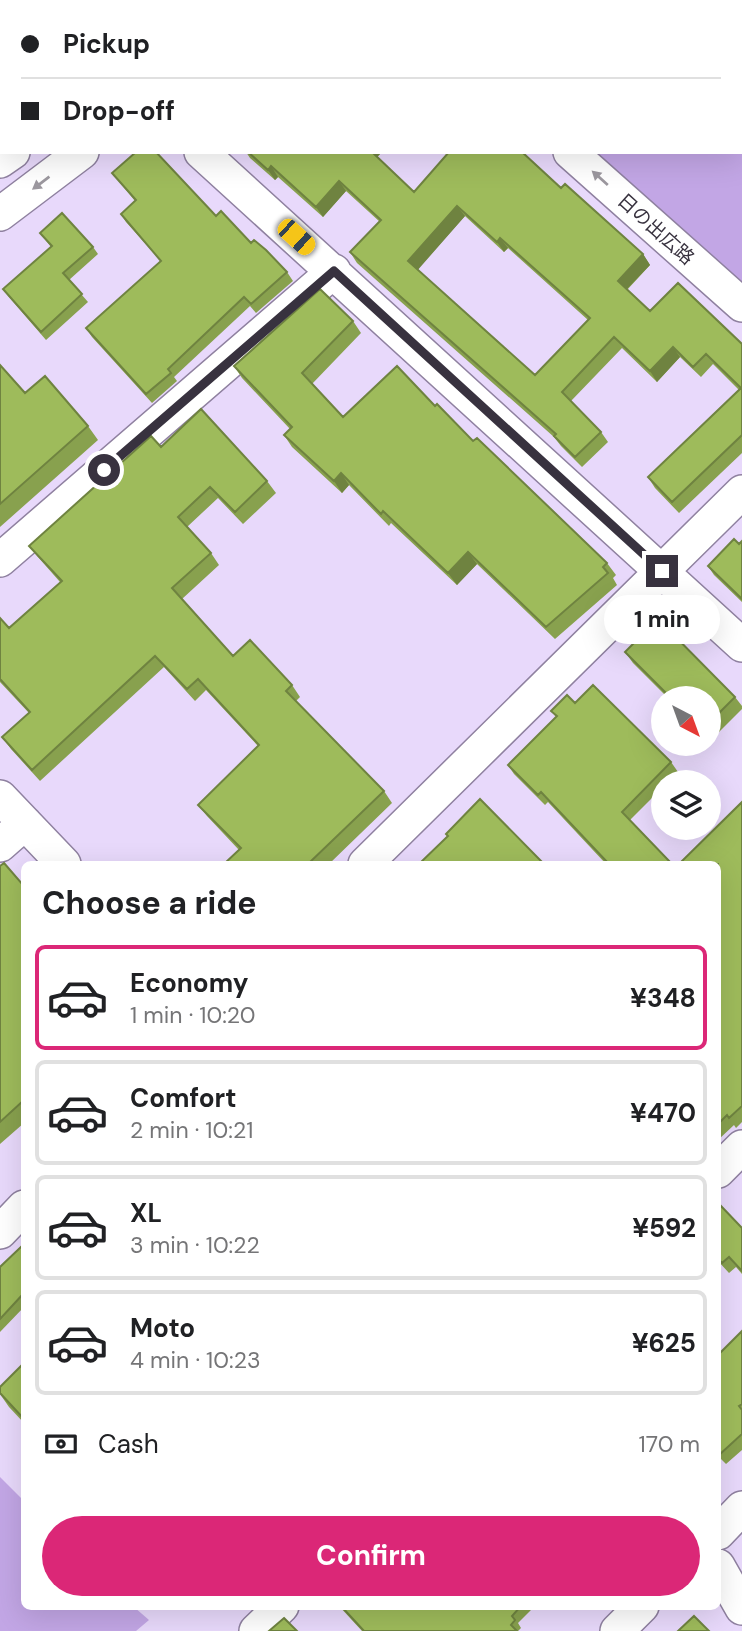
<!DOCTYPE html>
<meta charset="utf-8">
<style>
body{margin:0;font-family:"DM Sans","Noto Sans JP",sans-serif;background:#f6f6f6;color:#202124;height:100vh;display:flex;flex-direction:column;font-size:26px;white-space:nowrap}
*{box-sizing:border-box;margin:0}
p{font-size:23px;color:#757577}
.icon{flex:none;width:38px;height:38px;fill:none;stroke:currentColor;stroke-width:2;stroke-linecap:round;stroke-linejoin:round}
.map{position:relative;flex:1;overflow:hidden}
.sheet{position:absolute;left:21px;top:861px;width:700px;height:749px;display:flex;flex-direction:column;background:#fff;border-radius:10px;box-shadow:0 7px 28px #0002}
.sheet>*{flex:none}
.top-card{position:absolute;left:0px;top:0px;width:742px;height:154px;box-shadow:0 7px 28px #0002;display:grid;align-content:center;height:154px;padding:0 21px;background:#fff}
.needle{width:46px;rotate:139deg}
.fabs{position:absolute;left:651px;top:686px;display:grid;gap:14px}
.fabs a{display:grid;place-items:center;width:70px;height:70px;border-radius:50%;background:#fff;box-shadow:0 7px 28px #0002;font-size:35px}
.end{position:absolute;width:32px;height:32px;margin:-16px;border:9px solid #38323f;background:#fff;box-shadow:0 0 0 4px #fff}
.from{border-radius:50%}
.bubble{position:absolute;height:49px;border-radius:24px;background:#fff;box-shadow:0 7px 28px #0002;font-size:23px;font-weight:700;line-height:49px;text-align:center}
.car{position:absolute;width:21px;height:42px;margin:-21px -10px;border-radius:9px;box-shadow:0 0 5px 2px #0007;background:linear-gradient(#f5c518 24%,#345 0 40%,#f5c518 0 76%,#345 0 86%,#f5c518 0)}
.top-card b{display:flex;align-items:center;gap:24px;height:66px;font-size:26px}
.top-card b+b{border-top:2px solid #e0e0e0}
.top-card i{width:18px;height:18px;background:#202124}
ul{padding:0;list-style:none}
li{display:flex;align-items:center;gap:21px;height:105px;margin:0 14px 10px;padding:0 7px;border:4px solid #e0e0e0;border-radius:10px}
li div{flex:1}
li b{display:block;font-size:26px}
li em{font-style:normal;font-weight:700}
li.active{border-color:#db2777}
li>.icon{width:63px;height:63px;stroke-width:1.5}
h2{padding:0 21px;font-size:32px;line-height:84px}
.pay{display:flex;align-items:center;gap:18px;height:77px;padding:0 21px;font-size:26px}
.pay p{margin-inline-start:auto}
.action{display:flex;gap:14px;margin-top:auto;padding:14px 21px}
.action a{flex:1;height:80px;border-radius:42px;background:#db2777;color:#fff;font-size:28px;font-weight:700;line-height:80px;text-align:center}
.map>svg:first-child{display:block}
.green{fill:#c2a6e5}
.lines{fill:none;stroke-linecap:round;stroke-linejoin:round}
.minor-casing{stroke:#8f81a0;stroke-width:36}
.minor{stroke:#fff;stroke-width:33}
.wall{fill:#88a14e;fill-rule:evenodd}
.shaded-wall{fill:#6f8340}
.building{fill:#9ebb5b;stroke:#6f8340;stroke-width:2;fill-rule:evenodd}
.oneway{fill:#9c989f}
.route{stroke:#38323f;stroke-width:9}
.labels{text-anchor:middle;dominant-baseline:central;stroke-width:5;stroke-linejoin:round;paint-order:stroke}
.street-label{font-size:19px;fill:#38323f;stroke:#fff}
</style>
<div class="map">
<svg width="742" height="1631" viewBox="0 0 742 1631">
<rect width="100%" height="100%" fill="#e8d9fb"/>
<path class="green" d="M427,0H727L729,2H429Z
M740,12L742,14V286L595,152H740Z
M0,1477L24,1501V1606L134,1607L149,1620L136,1631H0Z"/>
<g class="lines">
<defs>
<path id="minor" d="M34,0L36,2
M399,0L401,2
M213,2L215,0
M281,2L283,0
M201,152L742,645
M570,152L742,305
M0,161L13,152
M0,214L82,152
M0,560L334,271
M0,797L64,864
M0,845L25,823
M365,864L742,492
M718,1171L742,1147
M0,1232L24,1207
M718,1533L742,1508
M718,1566L742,1608
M256,1631L282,1606
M617,1631L642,1606"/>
</defs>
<use href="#minor" class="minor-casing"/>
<use href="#minor" class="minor"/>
</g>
<path class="wall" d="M246,152H382L377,157L414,192L561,188L643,254L650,265L627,290L650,311L742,344V453L679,513L655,488L648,477L739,390L713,364L701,377L680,357L657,382L622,348L571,401L601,432L608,442L582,467L561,446L554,437L357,263L350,252L380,222L346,191L323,217L278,177L275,180L250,158ZM465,216L504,252L508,248L588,320L535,375L417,270Z
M112,173L216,216L287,272L293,281L256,313L250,306L174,377L177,381L152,403L92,337L86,328L161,261L126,222L121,214L135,201Z
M40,233L93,247L98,254L69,280L88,302L46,340L9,297L3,289L51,247Z
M353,321L361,333L312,384L343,417L435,406L607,563L616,575L613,578L617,585L555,639L477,564L457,585L391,523L389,526L349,485L342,493L292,447L284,435L290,429L242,378L234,366Z
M0,365L25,393L88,426L98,440L0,527Z
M161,447L267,481L276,493L243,524L218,498L187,527L211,553L219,565L182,599L233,656L292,685L300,697L296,701L384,791L392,803L329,864H224L239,850L207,816L198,805L258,746L206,690L195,701L164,667L40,781L11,749L2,737L29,713L0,682V618L9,628L60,582L38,557L29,546Z
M742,541V602L714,575L708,566Z
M633,627L735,697L742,706V709L710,741L709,739V698H668L633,663L625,652L640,637Z
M575,703L671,762L678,772L668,782H663V787L630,820L672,864H606L548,802L545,805L514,774L508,765L556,717L551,711Z
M742,802V1122L736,1128L734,1125L718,1140V864Z
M0,866L24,886V1123L0,1144Z
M718,1209L742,1228V1274L736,1267L729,1273L718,1261Z
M24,1244V1307L0,1332V1267Z
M742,1331V1450L726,1464L718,1456V1457V1355Z
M24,1363V1423L9,1407L0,1394V1387Z
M339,1606H535L518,1623L521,1628L518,1631H362Z"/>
<path class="shaded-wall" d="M371,152H382L375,159Z
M271,166L278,177L275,180L268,170Z
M339,181L346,191L323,217L316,207Z
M457,206L465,216L416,272L408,261Z
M500,238L508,248L504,252L497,242Z
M643,254L650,265L625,291L618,281Z
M673,347L680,357L657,382L650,371Z
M341,473L349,485L342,493L334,481Z
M468,552L477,564L457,585L448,573Z"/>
<path class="building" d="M136,152H156L216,216L221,211L251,243L254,240L266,250L287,272L251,304L244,297L168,369L171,373L146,394L86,328L161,261L121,214L136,200L112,173Z
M248,152H372L414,192L449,152H522L561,188L565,184L643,254L618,281L650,311L678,283L742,344V435L672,502L648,477L741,388L706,354L693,367L673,347L650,371L614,337L562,392L601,432L575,457L554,436L556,434L350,252L381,220L339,181L316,207L271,166L268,170ZM457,206L497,242L500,238L590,318L535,375L408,261Z
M62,213L93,247L63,273L82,294L41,332L3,289L52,246L40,233Z
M320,289L353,321L302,373L343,417L397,366L435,406L437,404L473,441L477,438L607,563L603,567L608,573L546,627L468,552L448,573L383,511L381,514L341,473L334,481L284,435L292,427L234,366Z
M0,365L25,393L45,376L88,426L0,504Z
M201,409L267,481L235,512L210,487L178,517L211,553L172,588L233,656L250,640L292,685L286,691L384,791L308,864H224L241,848L198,805L259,745L198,679L187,689L155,656L32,770L2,737L30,712L0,679V618L9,628L62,581L29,546L151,436L161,447Z
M734,539L739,544L742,541V599L708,566Z
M650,611L735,697L709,723V698H671L625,652L641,636L633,627Z
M593,685L671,762L622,812L672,864H609L541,792L538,795L508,765L557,716L551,711L567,695L575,703Z
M480,799L544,864H419L448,836L446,834Z
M742,802V1106L729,1118L727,1115L718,1124V864H679Z
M4,863L24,886V1100L0,1122V866Z
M721,1206L742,1228V1271L729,1257L722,1263L718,1258V1209Z
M24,1244V1293L0,1319V1267Z
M742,1331V1404L739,1406L742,1410V1434L719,1455L718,1453V1355Z
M24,1363V1419L0,1393V1387Z
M341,1606H521L512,1616L515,1620L511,1625L517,1631H364Z
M694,1616L709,1631H678Z
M284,1618L297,1631H269Z"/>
<defs><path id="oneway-solid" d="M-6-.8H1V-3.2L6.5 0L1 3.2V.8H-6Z" transform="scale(1.75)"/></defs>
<g class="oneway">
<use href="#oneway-solid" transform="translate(600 178) rotate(-138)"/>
<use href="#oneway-solid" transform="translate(41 183) rotate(143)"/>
</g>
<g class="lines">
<path class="route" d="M104,470L334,271L662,571"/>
</g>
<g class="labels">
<g class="street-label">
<text transform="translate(656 229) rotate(42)">日の出広路</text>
</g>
</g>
</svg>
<div class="fabs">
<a><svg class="needle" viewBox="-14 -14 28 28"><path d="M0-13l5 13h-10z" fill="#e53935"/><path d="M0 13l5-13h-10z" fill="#757577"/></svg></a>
<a><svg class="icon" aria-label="layers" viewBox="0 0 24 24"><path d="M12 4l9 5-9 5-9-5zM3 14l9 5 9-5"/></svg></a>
</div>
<i class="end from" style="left:104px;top:470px"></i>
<i class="end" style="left:662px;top:571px"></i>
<div class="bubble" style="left:604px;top:595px;width:116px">1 min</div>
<i class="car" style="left:296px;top:237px;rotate:132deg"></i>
<div class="top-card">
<b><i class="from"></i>Pickup</b>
<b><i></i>Drop-off</b>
</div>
<section class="sheet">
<h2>Choose a ride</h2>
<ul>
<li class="active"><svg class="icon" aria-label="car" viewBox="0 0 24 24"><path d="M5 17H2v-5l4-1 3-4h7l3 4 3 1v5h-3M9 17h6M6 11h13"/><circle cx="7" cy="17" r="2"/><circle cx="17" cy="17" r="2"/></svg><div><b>Economy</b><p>1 min · 10:20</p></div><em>¥348</em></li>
<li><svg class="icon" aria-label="car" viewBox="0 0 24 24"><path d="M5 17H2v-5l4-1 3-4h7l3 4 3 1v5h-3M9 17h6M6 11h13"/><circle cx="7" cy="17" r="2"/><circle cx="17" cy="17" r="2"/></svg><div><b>Comfort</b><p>2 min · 10:21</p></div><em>¥470</em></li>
<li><svg class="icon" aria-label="car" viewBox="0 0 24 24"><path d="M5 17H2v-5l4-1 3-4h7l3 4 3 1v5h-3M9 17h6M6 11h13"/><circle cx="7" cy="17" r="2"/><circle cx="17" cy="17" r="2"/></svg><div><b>XL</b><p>3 min · 10:22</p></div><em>¥592</em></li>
<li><svg class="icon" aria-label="car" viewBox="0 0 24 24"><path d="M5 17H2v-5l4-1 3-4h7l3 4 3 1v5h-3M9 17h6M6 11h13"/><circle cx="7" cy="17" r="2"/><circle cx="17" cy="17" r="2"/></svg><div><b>Moto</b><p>4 min · 10:23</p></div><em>¥625</em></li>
</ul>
<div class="pay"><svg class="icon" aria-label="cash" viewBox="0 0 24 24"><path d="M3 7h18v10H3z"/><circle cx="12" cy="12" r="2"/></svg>Cash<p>170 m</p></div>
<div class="action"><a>Confirm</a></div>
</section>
</div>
